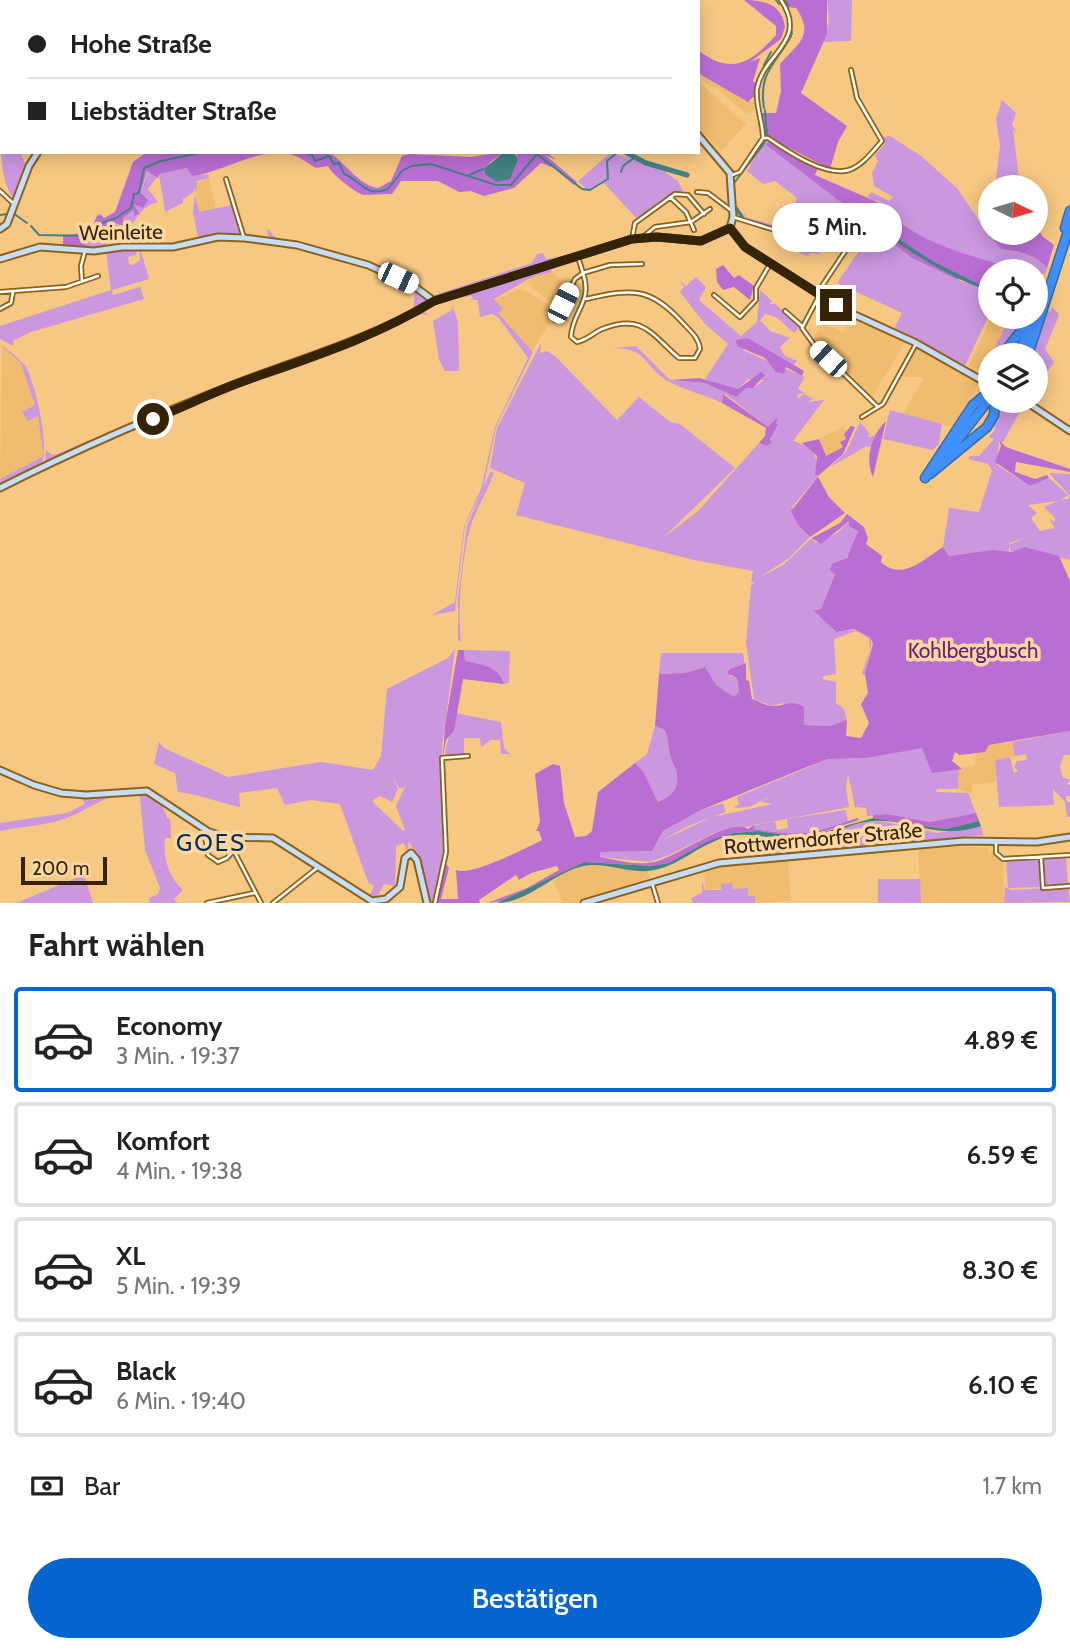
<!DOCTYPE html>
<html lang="de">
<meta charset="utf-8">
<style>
body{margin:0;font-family:Cabin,sans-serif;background:#f2f2f2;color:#222;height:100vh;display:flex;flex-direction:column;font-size:26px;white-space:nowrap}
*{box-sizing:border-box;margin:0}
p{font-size:23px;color:#767676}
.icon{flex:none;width:38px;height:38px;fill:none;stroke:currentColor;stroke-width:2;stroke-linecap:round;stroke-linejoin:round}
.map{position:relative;height:903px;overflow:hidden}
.side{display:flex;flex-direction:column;background:#fff;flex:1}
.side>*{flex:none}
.top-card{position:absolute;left:0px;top:0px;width:700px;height:154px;box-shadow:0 4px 18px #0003;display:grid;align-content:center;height:154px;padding:0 28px;background:#fff}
.needle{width:46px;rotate:95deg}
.fabs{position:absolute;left:978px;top:175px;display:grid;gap:14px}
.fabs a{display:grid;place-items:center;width:70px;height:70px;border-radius:50%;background:#fff;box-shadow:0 4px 18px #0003;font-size:35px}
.scale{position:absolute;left:21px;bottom:18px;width:86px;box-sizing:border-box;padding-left:7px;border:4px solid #352305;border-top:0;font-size:19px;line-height:24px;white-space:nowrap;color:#352305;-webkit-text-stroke:5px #fdd7a1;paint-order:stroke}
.end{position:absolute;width:32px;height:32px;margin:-16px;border:9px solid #352305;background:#fff;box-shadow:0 0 0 4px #fff}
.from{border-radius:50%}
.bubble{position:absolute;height:49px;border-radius:24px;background:#fff;box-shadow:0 4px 18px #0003;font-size:23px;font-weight:600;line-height:49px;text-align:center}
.car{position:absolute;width:21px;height:42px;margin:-21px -10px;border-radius:9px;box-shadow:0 0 5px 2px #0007;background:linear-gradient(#fff 24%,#345 0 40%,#fff 0 76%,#345 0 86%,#fff 0)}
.top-card b{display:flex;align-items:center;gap:24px;height:66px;font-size:26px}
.top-card b+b{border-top:2px solid #e0e0e0}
.top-card i{width:18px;height:18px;background:#222}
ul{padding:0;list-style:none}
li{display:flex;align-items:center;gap:21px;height:105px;margin:0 14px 10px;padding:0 14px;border:4px solid #e0e0e0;border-radius:7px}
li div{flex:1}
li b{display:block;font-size:26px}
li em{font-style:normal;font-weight:600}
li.current{border-color:#0565ce}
li>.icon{width:63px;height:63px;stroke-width:1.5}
h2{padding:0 28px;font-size:32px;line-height:84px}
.pay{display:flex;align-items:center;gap:18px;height:77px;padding:0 28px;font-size:26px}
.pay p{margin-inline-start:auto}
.primary-button{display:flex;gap:14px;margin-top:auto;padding:14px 28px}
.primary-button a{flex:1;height:80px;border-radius:42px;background:#0565ce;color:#fff;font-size:28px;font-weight:600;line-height:80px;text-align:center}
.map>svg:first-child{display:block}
.built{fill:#efbc70}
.green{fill:#cb97df;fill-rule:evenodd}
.forest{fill:#ba6ed4}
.water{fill:#438384}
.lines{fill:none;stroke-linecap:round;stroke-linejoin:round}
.stream{stroke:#438384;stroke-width:2}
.river{stroke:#438384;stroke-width:5}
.street-casing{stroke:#8c6218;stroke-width:6}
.secondary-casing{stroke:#8c6218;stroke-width:9}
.highway-casing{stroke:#3c6aa6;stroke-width:11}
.street{stroke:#fff;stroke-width:2.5}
.secondary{stroke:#c6defe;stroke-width:5}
.highway{stroke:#4091fc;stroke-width:8}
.route{stroke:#352305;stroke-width:9}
.labels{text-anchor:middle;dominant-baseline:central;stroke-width:7;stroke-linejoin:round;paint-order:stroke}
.street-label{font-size:21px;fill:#352305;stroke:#fdd7a1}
.park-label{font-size:21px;fill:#641d7a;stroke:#fdd7a1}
.quarter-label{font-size:24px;letter-spacing:2px;fill:#042d5f;stroke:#fdd7a1}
</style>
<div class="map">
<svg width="1070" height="903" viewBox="0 0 1070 903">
<rect width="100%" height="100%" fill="#f7c883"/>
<path class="built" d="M702,75L757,104L752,112L745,113L719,90L700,79Z
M698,81L746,124L721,151L698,127Z
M209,178L216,211L199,212L195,184Z
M552,272L568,286L557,309L527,282L532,277Z
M522,288L557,311L532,351L497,312L502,309L495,300Z
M851,315L907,340L871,399L811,340L823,323L843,332Z
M991,317H1001L1006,325L1003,332L983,371L974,369L973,372L969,365Z
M2,347L21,363L28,381L35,405L23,411L38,416L43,452L42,457L0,479Z
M917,347L979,383L953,427L903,414L924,377H899Z
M844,427L847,437L841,442L843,447L825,456L819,439Z
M1012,742L1015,756L995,760L996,782L972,785V793L958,789L959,768L975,765L976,752H985L989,745Z
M970,847L988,848L989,855L997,847L1003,858L1004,903H921L918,848Z
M788,861L791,901L749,903L719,888L706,890L704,869Z
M600,864L648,871L650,878L642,880V883L577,903H563L553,880L572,869Z"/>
<path class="green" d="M827,0H852L851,41L823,42L829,21Z
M1002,100L1016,113L1012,125L1018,134L1013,129L1020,187H995L1000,146L996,119Z
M0,114L2,152H20L27,167L14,199C0,182 0,145 0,114Z
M890,136L921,156L958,189L979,221L987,218L990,206V229L988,231L1001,249C1018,251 1035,254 1047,268L1045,274C1001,270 945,253 904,226C895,220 889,208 881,203C876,199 873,202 868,196L871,192L889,201L893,197L874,186L872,173L878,161L875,155L885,144L884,137Z
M766,138L770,140L766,145L851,210L853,217H840L814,238C796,235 745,225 738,209L748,218L792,230L790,214L797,198L775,181L763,184L747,171Z
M610,153L669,167L666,173L678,181L683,191L671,195L639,221L603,182L588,191L578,181Z
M187,168L193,176L208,174L209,178L197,181L196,192L194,188V192L183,199V203L165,212L159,174Z
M148,171L157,177L148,189L158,202C142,205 135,221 128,231H122L117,227L118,236L106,239V248L84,250L86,239L92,238L110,222L123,227L128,225L123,218L134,210L136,216L139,214L133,205L143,196L140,192Z
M195,194L199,212L232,205L241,235L198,237L193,213Z
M860,219L912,258L958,280L990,290V313L964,368L894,329L902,313L837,283L859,251L835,236L819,254L811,253L807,256L783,245L790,233L818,239L837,222Z
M267,228L276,238L370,262L434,295L532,263L537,254L543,253L546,259L583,252L436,298L368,264L269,240Z
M123,249H137L136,255L128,257L129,264L133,265L140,260L139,249H145L141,251L149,279L112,290L113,295L140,287L144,299L31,332L14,340L13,346L0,339V326L111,290L106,252Z
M325,254C355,261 416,279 430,300L406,316L341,346L243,379L45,461L46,450L52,455L57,454L228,382L339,344L413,309L415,293L412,287L368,267Z
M572,260L551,270L552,272L532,277L494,299L503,309L498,313L533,352L496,427L483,489L465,525L455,611L432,615L455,602L464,526L481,489L495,427L528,358L498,317L492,314L480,317L478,300H473L472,296L452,299Z
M696,277L706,287L699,300L741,336L757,322L760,290L772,301L770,304H775L800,326L794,333L776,317L765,314L760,320L770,331L790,338L780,347L785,356L797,361L794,365L748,338L743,350L802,376L804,378L798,389L805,393L798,394L797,399L804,394L813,399L807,402L824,400L793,441C811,447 820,453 815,473L818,477L792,507L798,525L810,537L789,558L757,579L783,565L812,538L816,543L837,533L849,521L858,529L852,550L835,573L821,609H814L835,632C888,624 868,646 865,677L862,673L870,650L869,638L856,631L834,639L836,674L823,676V679L836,682V703L844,709L847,720L830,726L804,725L803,717L782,703L772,706L754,699L746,642L751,586L756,581L751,583L753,571L694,560L516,515L525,483L490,468L497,428L541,343L540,353L547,351L555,356L617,420L639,397L670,422L680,424L735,468L663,538L698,511L759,443L767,446L772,442L770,439L778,426L776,422L769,428L727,395L723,394L722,403C706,395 686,391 670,382C642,367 650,348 612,348L636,346L670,380L705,383L736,397L746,387L753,388L764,380L748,379L738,389L724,388L705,379L728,344L705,324L680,292L684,287L680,280L686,286Z
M452,305L458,322L459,371H445L439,360L433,321L452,310Z
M1052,307L1059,314L1058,318L1045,349L1054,362L1036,388V355H1030L1046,309L1050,312Z
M422,310L428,315L420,314L354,346L244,384L85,449L0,493V490C80,451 162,416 244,382C304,358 366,344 422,310Z
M1001,317H1028L1000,355H991L1006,325Z
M0,345C7,348 24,363 27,368C36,389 49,442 42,464L0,484V479L42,457L43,452L38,416L28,421L22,412L35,405L21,363Z
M998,401L1024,404L1003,442L999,441L997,465L1030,486L1049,478L1068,495L1060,501L1069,498V495L1049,473L1070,474V560L1022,549L1011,552L1009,545L1025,538L1009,543V552L992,550L949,556L943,547L949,508L979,512L992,470L988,464L968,459L970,456H979L994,439L989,437L996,428L993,426ZM1058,501L1044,507L1055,518V522L1049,519L1055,528L1040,531L1031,518L1037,513L1028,505Z
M890,410L942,424L939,444L933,450L883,439Z
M860,422L869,433L868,438L875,435L871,447L867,446L830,467L846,452Z
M490,472L494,473C487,492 476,509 470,528C462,559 457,610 461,642L458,640V598L467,526Z
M455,649L442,747L445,857L434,903H428L418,859L409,841L407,851L404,843L396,846L395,886L384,884L376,899L364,897L370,895L374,886L368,882L340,804L311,800L285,805L277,788L239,793L240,807C218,803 200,794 178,792L175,773L154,764L159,742L164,748L228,777L321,762L373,770L381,756L387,689L448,658ZM392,775L399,788H403L406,784L396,806L405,830L403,831L372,801L380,796L392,802L398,789Z
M464,650L510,651L509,683L504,684C499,669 479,664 465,661Z
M661,653H743L747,681L743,664L730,669V676L737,678L739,692L734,698L716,685L704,667L685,673L659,674Z
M455,713L501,722L504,748L510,754H501L500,740H491L481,747L480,738H464V756L445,757C446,740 453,729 455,713Z
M655,726L665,730C669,740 668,754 673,763C682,781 677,795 658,802L643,771L635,763L647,754Z
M1070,731V755H1064L1060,767L1063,778L1070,779L1067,784L1070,785V796H1066V801L1070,802V817H1067L1065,802L1053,789L1054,805L999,807L995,760L1010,757L1014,773L1018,771L1014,767L1017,761L1027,760L1026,754L1015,756L1012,742Z
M922,747L932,772L959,768L958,789H937L936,792L968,793L976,813L930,822L887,814L867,816L866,808L855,807L848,774L846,788L849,807L714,833L667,856L649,862L600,857V852L652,851L663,831L701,810L723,803L726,812L688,826L661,841L712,817L773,804L761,802L771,796L749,807L734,808L739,804L737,797L828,759L867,758Z
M0,771L33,786L95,797L93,801L100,796C131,794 156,782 167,818L170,819L171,838H165C163,857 168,876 183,890L174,899L177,903H150L149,898L158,894L160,888L145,850L140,797C120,785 88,810 69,817C48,826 23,826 0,831V823L67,813L85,804L82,799L44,792Z
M846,810L848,822C816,839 788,834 754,829V825L775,821L777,830L788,828L787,819Z
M881,821L937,833L981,826L983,835L752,858L755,840L750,839L749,834L797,840L865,822Z
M1066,857L1068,885H1043L1042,858Z
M1040,858L1041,887L1008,888L1006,861Z
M84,875L93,903H16L81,876Z
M878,879H920L921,903H878Z
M702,881L705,890H721V884L732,883L733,889L748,888V896H755V903H693L691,898L702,893Z
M1068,887L1070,902L1004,903L1005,887L1011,890Z"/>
<path class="forest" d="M744,0C764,0 782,4 785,27L781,39L750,62L760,58L753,81L758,85L757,98L753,97L748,102L698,73V50C731,76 751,63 776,35V26Z
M782,0H827V34L801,93L847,126L838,142L830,169L764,135L762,113H776L781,91L780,64C798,44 815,35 796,8L786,7Z
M770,140L819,166L815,175L891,208L889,214C927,247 974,256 1021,271H990V288C957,280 918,253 889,233C880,227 874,219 863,214L853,217L851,210L766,145Z
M147,152L330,153C347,164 358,185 378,188L391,181L402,156L409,154L471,157L504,152L489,163L497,182L517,155L514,152H546L556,160L545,155L577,182L574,185L554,168L541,163L514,188L484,196L471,191L459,192L438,181H401L392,194L363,195C355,192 332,175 328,166L316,168C309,164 300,157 293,155C258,146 226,172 192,176L187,168L159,174L158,178L147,171L140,192L148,200L143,208L134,204L139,214L134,216V210L123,218L127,227L110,222L105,231L97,233V238L86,239L84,250L63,244V235L89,233L97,216L100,214L104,218L115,212L133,162Z
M868,218L885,233L933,264L960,278L958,280L912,258L860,219Z
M1036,224L1042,236L1054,245L1047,268C1035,254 1018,251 1001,249L987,231L990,229V233C1002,233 1009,242 1022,241L1020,233H1036Z
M723,265L734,278L739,275L754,286L750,300L734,287L723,290L717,282L716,269Z
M748,338L804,371L802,376L786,367L784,374L776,372L765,358L737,346L736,340Z
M761,372L765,375L753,388H746L736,397L705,383L670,380L699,378L738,389Z
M723,394L768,427L778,417L776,423L778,425L770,439L772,442L767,446L759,443L765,436L766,428L722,403Z
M886,421L873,477C864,459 872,434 886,421Z
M851,426L855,427L843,454L818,476L815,474L817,456L802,443L819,439L826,456L843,447L840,442L846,439L844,434Z
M999,440L1006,447L1070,469V472L1016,462L1015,472L1035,479L1047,475L1049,478L1030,486L995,462L1001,446Z
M818,477L829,497L845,513L810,537L798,525L791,511Z
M847,514L864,527L868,538L866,544L882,556L881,562C902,582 924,559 943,547L949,556L992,550L1012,552L1025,547L1059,556L1070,581V731L989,745L985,752L960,755L955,752L952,761L962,769L932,773L922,748L867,758L828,759L802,769L701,810L663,831L652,851L600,852V857C617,860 636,866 654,862C676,858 729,817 748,829L754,825V829C806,837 809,835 857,818L859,820L803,838L759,831L732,833L669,863L653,866L584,862L501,901L487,903L527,888L559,870L557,866L531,873L519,880L516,875L479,900L480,903H436L446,864L449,868L441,899H458L456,870C470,877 524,849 542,840L539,831H536L540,822L535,774L553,764L560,766L564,803L575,837L586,836L592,831L598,792L635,763L643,771L658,802C677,795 682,781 673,763C668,754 669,740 665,730L655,726L659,674L685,673L705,667L716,685L734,697L739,692L737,678L727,673L730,669L746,663V680L749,681L752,699C760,701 766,707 775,706C787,705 792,700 804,707V725L830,726L847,720L846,736L861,738L869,723L861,704L868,693L865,673L873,644L870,637L854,629L836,632L813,610L821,609L835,574L830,570L832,564L847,558L858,531L849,526V521L821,544L812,538L840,523Z
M458,650H464L465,661C481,664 499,667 504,684L463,679L454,731L446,740L443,757L445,725Z
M976,813L979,821L945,829L873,818V815L887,814L930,822Z"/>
<path class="water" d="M504,152H514L518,160L510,179L497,182L486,175L484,169Z
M737,206L746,220L814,238L840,217L869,215L886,231L934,262L990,290C966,287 905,250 885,233C879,228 875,222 868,218L837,222L822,237L808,239L744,221L736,212Z
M873,818L945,829L979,821L981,826C932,842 907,815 866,822C844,825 827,839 805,840C777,842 753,830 725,837C697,845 678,868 648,871C626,873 606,862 584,866C554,872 528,903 497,903L584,862L652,866L669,863L709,841L733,833L759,831L803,838Z"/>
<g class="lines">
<path class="stream" d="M776,0L779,4L784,0L787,3L792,34
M764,65L771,52
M764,108C758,72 776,64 791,36
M765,110L767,136
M303,152L312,155L315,161L329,156L334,164L339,163L344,174C362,181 365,198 388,189L402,171L411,166L431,164L496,185H511L537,154L582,189L590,190L608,179L607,161L618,152
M744,170L765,142
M621,172L623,166L634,158
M469,175L483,169
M735,182L743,171
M13,213L27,223
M0,215L8,214
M31,226L39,235L94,236L99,224L116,218L131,208L134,194L139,193L144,168L161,161L204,152"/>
<path class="river" d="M169,0V2
M625,152L646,163L687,175"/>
<defs>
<path id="street" d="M553,0L555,2
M763,138H768C787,151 825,177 849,170C862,166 873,151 882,141L857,98L851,70
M732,175L740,172L763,138C763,122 755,104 757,89C763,53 809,42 781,0
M226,179L244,238
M0,191L13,203
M697,192L708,193L732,211
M670,197L686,212L694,230
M733,217L778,231
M643,237L655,227L691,222L710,209
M632,239L635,223L675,194L688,195L704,214
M82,281L81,266L85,251
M0,292L66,287L98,276
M818,292L850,244
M714,295L740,317L756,300V288L770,264
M819,296L802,328L815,346L877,406
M586,299C631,289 649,286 682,322C689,330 699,337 700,349L695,358H679C651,334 643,313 602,329C593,333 587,340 577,342L571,337C572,311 593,303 583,273L610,265L642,264
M0,309L11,303L13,292
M785,311L802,326
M555,320L575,279L583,273L578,257
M862,417L883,404L916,344
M204,829L208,855L218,862L227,858L245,838
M996,843V853L1003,859L1070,855
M234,851L261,903
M1041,857L1043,888L1070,886
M652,883L658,903
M207,903L254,893
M273,903L317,868
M435,903L446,852L442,758L468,756"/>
<path id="secondary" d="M131,0V2
M250,0L255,2
M572,0L573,2
M698,135L730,173L733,217L730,228L745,247L842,309L914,342L990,385
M0,229L7,224L29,166L38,152
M0,259L40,247L94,251L122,247H173L218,237L244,238L297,245L368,265L414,286L434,301
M1025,401L1070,431
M0,488C79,448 161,413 243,381C311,355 371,339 434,301L632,239L657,237L701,241L730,228
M0,770L34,785L61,793L86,795L147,791L209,832L227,837L273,838L372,901L386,899L400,887L405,858L411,853L417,860L427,903
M584,903L719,863L964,841L1037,842L1070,837"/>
<path id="highway" d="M1065,228L1070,211
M1002,355L1032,317
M1016,355L1034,324
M1028,355L1070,225
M947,454L990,398
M930,474L987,427L994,415L995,401
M925,478L973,405L990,391"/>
</defs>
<use href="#street" class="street-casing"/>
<use href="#secondary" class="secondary-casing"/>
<use href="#highway" class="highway-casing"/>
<use href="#street" class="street"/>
<use href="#secondary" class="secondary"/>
<use href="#highway" class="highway"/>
</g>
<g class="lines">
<path class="route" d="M153,419C184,407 215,391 247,380C312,357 375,337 434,301L632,239L657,237L701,241L730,228L745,247L836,305"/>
</g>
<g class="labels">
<g class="street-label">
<text transform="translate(121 232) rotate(-1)">Weinleite</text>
<text transform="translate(823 838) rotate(-5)">Rottwerndorfer Straße</text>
</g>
<g class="park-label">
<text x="973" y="650">Kohlbergbusch</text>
</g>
<g class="quarter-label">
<text x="211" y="842">GOES</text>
</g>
</g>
</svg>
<div class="fabs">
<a><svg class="needle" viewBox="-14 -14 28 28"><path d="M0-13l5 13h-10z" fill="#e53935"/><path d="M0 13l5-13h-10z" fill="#767676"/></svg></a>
<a><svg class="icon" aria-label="locate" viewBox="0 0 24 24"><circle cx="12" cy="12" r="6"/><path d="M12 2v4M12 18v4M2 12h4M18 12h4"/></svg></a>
<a><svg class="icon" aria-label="layers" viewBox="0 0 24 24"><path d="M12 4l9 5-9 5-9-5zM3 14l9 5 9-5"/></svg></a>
</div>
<div class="scale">200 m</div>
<i class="end from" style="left:153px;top:419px"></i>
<i class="end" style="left:836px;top:305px"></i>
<div class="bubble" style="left:772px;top:203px;width:130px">5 Min.</div>
<i class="car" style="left:398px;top:278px;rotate:115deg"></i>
<i class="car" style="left:563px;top:303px;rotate:27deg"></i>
<i class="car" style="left:828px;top:359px;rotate:313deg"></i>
<div class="top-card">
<b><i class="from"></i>Hohe Straße</b>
<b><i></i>Liebstädter Straße</b>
</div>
</div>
<section class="side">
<h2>Fahrt wählen</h2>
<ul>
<li class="current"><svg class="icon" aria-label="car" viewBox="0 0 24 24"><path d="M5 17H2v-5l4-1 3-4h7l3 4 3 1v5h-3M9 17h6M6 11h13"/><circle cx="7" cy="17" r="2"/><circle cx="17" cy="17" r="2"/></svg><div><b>Economy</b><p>3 Min. · 19:37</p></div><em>4.89 €</em></li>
<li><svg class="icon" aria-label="car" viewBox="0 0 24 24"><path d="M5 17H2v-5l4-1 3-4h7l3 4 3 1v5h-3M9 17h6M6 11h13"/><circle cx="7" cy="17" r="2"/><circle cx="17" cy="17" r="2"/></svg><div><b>Komfort</b><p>4 Min. · 19:38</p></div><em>6.59 €</em></li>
<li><svg class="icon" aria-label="car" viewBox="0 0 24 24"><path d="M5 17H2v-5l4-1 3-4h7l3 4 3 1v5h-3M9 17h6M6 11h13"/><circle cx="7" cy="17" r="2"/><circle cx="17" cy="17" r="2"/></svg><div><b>XL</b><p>5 Min. · 19:39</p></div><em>8.30 €</em></li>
<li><svg class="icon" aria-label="car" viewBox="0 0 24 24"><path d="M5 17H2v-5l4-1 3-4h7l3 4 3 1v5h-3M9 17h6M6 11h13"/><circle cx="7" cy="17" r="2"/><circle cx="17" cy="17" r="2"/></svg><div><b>Black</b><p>6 Min. · 19:40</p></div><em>6.10 €</em></li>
</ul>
<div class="pay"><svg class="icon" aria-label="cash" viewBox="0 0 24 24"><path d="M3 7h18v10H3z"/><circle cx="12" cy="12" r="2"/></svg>Bar<p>1.7 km</p></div>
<div class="primary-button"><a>Bestätigen</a></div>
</section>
